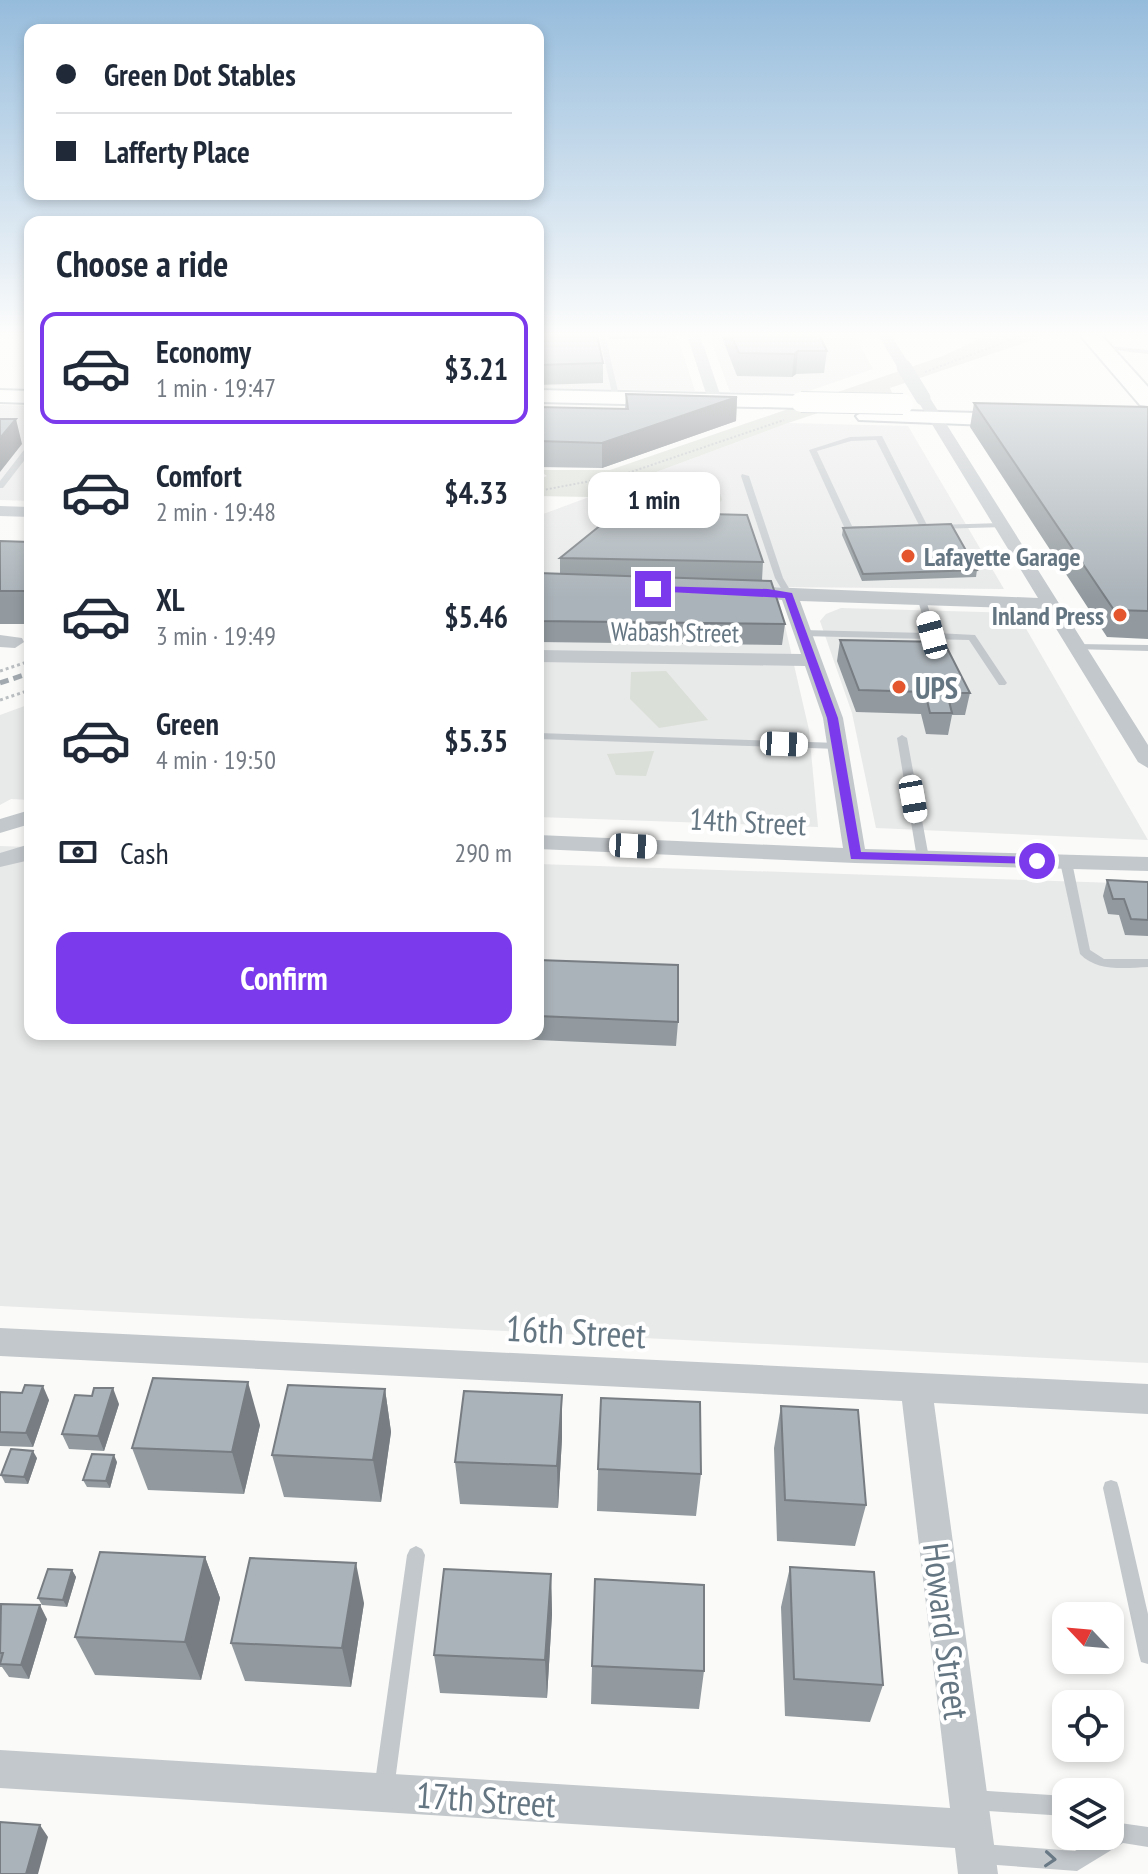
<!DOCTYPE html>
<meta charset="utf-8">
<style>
body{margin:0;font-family:"PT Sans Narrow",sans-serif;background:#f6f6f7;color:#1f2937;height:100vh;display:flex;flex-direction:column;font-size:30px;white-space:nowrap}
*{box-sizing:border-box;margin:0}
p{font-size:26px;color:#747a83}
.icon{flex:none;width:44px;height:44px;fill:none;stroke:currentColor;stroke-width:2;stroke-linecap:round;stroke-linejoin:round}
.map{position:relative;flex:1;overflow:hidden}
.side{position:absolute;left:24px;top:216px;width:520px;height:824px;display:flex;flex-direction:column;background:#fff;border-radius:16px;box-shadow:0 4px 12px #0003}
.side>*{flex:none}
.banner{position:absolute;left:24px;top:24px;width:520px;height:176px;border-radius:16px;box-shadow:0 4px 12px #0003;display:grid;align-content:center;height:176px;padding:0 32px;background:#fff}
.needle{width:52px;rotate:296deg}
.controls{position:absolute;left:1052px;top:1602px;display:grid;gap:16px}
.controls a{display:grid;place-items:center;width:72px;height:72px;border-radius:16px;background:#fff;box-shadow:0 4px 12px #0003;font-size:40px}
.end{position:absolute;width:36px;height:36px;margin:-18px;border:10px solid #7c3aed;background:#fff;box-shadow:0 0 0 4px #fff}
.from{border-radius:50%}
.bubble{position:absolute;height:56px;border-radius:16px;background:#fff;box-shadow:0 4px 12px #0003;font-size:26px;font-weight:700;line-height:56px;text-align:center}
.car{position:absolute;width:24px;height:48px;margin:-24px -12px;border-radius:10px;box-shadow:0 0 6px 2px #0007;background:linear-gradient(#fff 24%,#345 0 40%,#fff 0 76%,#345 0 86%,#fff 0)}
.banner b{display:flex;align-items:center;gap:28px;height:76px;font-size:30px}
.banner b+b{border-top:2px solid #e0e1e3}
.banner i{width:20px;height:20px;background:#1f2937}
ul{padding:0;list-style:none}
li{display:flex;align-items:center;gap:24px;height:112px;margin:0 16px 12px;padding:0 16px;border:4px solid transparent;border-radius:16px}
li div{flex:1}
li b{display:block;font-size:30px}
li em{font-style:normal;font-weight:700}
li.active{border-color:#7c3aed}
li>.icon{width:72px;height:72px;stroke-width:1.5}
h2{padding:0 32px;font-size:36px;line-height:96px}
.pay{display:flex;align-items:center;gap:20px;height:88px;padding:0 32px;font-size:30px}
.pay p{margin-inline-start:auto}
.button{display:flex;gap:16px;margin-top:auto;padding:16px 32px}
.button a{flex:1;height:92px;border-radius:16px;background:#7c3aed;color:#fff;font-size:32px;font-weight:700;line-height:92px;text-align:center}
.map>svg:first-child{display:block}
.built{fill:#e8e9e9}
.green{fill:#dadfd7}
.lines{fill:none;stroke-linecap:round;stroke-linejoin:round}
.secondary-casing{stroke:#b3babf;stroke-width:4}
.primary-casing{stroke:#b5babe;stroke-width:4}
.path-far1{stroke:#bbbfc2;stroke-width:2;stroke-dasharray:2 2;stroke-linecap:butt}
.path{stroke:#bbbfc2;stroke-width:3;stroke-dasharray:3 3;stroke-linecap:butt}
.lane{fill:#c3c8cc;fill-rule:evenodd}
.street{fill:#c3c8cc;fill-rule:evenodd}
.secondary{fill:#fff;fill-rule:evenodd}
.primary{fill:#fff;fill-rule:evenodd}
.rail{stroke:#a2aab0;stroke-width:5;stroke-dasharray:9 5;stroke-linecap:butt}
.secondary-bridge-casing{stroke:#b3babf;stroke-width:22;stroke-linecap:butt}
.street-bridge{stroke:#c3c8cc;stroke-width:15}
.secondary-bridge{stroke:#fff;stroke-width:20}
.wall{fill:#929a9f}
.shaded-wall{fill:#777d82}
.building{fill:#aab3b9;stroke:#777d82;stroke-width:2}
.oneway{stroke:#6a7a87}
.route{fill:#7c3aed}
.poi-dot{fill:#e4572e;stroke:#fff;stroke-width:3}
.labels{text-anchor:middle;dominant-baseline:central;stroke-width:8;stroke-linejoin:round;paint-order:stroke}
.far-poi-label{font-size:26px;font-weight:bold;fill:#657683;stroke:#fff;text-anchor:start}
.far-street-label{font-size:26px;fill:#657683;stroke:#fff}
.poi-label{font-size:30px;font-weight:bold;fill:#657683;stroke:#fff;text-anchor:start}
.street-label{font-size:30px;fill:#657683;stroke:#fff}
.near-street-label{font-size:36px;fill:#657683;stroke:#fff}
</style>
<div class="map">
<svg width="1148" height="1874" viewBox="0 0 1148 1874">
<rect width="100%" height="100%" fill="#fafaf8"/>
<path class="built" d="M538,335L597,340L612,339L611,335H677L695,391L538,388Z
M709,335H854L873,369L803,393L730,392Z
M0,405L30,406V501L0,500Z
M788,423L908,426L1004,589L776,587L809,730L818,827L538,817V516Z
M841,608L1017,613L1148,840L876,828L852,713L820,621L826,614Z
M30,704V800L11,799L0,805V715Z
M0,846L30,847V1034H538V864L1148,884V1363L0,1306Z"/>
<path class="green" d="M987,335H1036L1030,341L890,388L892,393L875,394L788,423L589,497L538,496V479L547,476L538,470H610L943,356Z
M716,480L722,500L702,520L613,518Z
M666,671L708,720L659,728L630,699L631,672Z
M654,751L646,776L616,775L607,754Z"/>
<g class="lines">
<defs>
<path id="secondary" d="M0,390L30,391V403L0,402Z
M538,390L801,396L811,402L801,408L538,402Z
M866,410L1015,414L1025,420L1015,426L859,420L856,416Z"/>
<path id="primary" d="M1080,335H1101L1148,387V406L1140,405Z"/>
</defs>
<use href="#secondary" class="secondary-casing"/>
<use href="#primary" class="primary-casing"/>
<path class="path-far1" d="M925,372L1024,335
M538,491L622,475L784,420"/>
<path class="path" d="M0,671L30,661
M0,700L30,690"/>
<path class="lane" d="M599,335H605L620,400L613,398Z
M1100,345L1148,350V354L1098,348V346Z
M882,436L928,527L927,529L920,527L876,440L851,441L817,451L852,526H862L866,528C862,532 849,533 845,529L809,450L850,437Z
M27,446H30V453L3,488H0V481Z
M742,474L749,476L783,578L793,595L792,597H786L775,578L741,476Z
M1001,523L1005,525L1004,527L936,529L932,527L936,525Z
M922,597L926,600L936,633L975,635L1007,683L1005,685H999L969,640L802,636L797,633L802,630L927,633L918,600Z
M1076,644L1148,645V651L1073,649L1071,647Z
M538,733L839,743L844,746L839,749L538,739Z
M902,735L907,738L929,858L923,862L917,858L897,738Z
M1066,858L1072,862L1090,950L1104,959H1148V967C1125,968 1097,972 1080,954L1060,862Z
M1111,1480L1117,1482L1119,1488L1148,1614V1664L1141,1662L1139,1655L1103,1488L1105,1482Z
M416,1546L422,1549L425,1555L394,1789L391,1796L384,1799L377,1796L374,1789L407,1555L410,1549Z
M973,1790L1066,1796V1816L973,1810L966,1807L963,1800L966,1793Z
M1113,1822L1148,1827V1847L1123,1843L1077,1871L983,1864L976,1861L973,1854L976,1847L983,1844L1075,1851L1098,1836H1110V1823Z"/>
<path class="street" d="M687,335H700L726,412L724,415L719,416L712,412Z
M878,335H891L911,367L909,370H899Z
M923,394L930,398L1148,745V768L1138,762L1044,609L800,601L843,718L865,849L1148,857V871L855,863L538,849V835L843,848L823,718L805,666L538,662V650L801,654L782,600L738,595L735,591L738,587L744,586L1038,598L916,398Z
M0,506L30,507V517L0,516Z
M0,635L22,638L24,642L15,648L0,647Z
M30,810V824L0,833V819Z
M30,844V860L0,867V853Z
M0,1328L1148,1384V1414L934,1403L998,1874H958L955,1848L0,1788V1750L950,1808L902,1401L0,1356Z"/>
<use href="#secondary" class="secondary"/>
<use href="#primary" class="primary"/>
<path class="rail" d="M0,683L30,673"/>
<defs>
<path id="secondary-bridge" d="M801,402L903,404"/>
</defs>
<use href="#secondary-bridge" class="secondary-bridge-casing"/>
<path class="street-bridge" d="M904,367L923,398"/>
<use href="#secondary-bridge" class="secondary-bridge"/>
</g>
<path class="wall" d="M538,335L597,339L603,363V383L538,385Z
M608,335H666V338L609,339Z
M721,335H819L827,351L824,373L796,374L792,377L737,376Z
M626,394L737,397L736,421L602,468L538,467V407L625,409Z
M974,403L1148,407V639L1107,637L970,427Z
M843,528L977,570L976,577L862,581L842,535Z
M0,541L30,542V624H0Z
M560,558L763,562L762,580L785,624L782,645L538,642V573L560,574Z
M840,640L970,693L965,715H952L948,735L926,734L921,714L856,712L837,661Z
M1107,880L1148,882V936L1125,935L1119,915L1108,914L1103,896Z
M538,960L678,1022L676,1046L401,1034H538Z
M385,1389L391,1432L381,1502L284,1497L272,1455Z
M0,1392L49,1400L33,1447L0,1446Z
M119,1404L104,1451L69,1449L62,1434Z
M781,1406L866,1505L855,1546L777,1541L774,1448Z
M260,1425L244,1494L148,1490L132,1448Z
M562,1438L558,1508L460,1504L455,1462Z
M37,1458L28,1484L5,1483L1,1475Z
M117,1462L110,1488L87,1487L83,1480Z
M598,1469L701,1474L696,1516L597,1511Z
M205,1557L220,1598L201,1680L95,1675L75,1637Z
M790,1567L883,1685L870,1722L785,1716L781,1607Z
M72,1570L76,1577L67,1607L42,1605L38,1598Z
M551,1574L552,1614L547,1698L440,1693L434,1655Z
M364,1603L351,1687L245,1681L231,1643Z
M0,1606L47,1619L29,1679L9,1677L2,1667H0Z
M592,1666L704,1671L699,1709L591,1704Z"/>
<path class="shaded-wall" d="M798,351L796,374L792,377L794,354Z
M737,397L736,421L602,468V443Z
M16,419L22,444L0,472V438Z
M248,1382L260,1425L244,1494L232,1452Z
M43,1386L49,1400L33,1447L26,1433Z
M113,1388L119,1404L104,1451L98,1436Z
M385,1389L391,1432L381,1502L373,1460Z
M562,1395V1438L558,1508L557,1466Z
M33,1451L37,1458L28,1484L24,1477Z
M114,1455L117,1462L110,1488L106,1481Z
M205,1557L220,1598L201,1680L185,1642Z
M356,1563L364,1603L351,1687L342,1648Z
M72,1570L76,1577L67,1607L63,1600Z
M551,1574L552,1614L547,1698L545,1660Z
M40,1605L47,1619L29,1679L21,1665Z
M40,1825L48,1837L38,1874H26Z"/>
<path class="building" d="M538,335H597L603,363L538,365Z
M731,335H819L827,351H798L794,354L739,353Z
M626,394L737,397L602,443L538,441V407L628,409Z
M974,403L1148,407V611L1114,610Z
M0,419H16L0,438Z
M670,513L747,515L763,562L560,558L612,516L670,518Z
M951,524L977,570L863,574L843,528Z
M0,541L30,542V589L29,591H0Z
M538,573L771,581L785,624L538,621Z
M840,640L944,642L970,693H947L952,713H930L925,692L859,690Z
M1107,880L1148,882V920L1131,919L1124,899H1113Z
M538,960L678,965V1022L538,1016Z
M153,1378L248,1382L232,1452L132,1448Z
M25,1385L43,1386L26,1433L0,1432V1392L22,1393Z
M288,1385L385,1389L373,1460L272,1455Z
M94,1388H113L98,1436L62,1434L75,1395L92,1396Z
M464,1391L562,1395L557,1466L455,1462Z
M601,1398L700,1402L701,1474L598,1469Z
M781,1406L858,1410L866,1505L785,1500Z
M11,1449L33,1451L24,1477L1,1475Z
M92,1454L114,1455L106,1481L83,1480Z
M100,1552L205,1557L185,1642L75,1637Z
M250,1558L356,1563L342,1648L231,1643Z
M790,1567L874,1572L883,1685L794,1679Z
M48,1569L72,1570L63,1600L38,1598Z
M444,1569L551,1574L545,1660L434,1655Z
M595,1579L704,1585V1671L592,1666Z
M1,1604L40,1605L21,1665L0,1664L3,1653H0Z
M0,1822L40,1825L26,1874H0Z"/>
<defs><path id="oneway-chevron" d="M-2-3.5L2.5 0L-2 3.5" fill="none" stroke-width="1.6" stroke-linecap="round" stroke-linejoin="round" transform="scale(2)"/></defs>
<use class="oneway" href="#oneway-chevron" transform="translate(1050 1859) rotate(4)"/>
<linearGradient id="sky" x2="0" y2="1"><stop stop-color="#96bcdc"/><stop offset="0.56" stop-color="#fdfdfc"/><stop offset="1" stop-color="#fdfdfc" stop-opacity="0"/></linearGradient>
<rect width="1148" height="598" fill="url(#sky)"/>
<path class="route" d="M653,586L768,589L792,593L838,718L861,852L1037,857L1043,861L1041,864L851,859L827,718L785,598L650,591Z"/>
<g class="poi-dot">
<circle cx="908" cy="556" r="8"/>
<circle cx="1120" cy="615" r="8"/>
<circle cx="899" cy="687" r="8"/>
</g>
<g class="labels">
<g class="far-poi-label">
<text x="924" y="556">Lafayette Garage</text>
<text x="1104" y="615" text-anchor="end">Inland Press</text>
</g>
<g class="far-street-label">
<text transform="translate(675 632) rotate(1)">Wabash Street</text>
</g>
<g class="poi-label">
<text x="915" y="687">UPS</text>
</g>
<g class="street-label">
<text transform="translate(748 821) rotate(3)">14th Street</text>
</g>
<g class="near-street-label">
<text transform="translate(576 1331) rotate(3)">16th Street</text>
<text transform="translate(947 1631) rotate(83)">Howard Street</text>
<text transform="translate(486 1799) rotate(4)">17th Street</text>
</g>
</g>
</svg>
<div class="controls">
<a><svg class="needle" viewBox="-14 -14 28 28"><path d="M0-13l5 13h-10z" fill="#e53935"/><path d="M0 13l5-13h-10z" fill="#747a83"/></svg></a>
<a><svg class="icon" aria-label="locate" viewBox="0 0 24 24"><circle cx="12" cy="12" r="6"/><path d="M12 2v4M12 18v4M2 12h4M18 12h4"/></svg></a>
<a><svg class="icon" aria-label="layers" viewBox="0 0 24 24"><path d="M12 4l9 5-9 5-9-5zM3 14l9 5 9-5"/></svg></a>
</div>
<i class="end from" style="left:1037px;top:861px"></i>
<i class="end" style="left:653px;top:589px"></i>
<div class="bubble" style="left:588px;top:472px;width:132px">1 min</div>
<i class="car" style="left:932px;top:635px;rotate:345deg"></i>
<i class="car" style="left:784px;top:744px;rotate:92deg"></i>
<i class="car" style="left:913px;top:799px;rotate:170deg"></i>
<i class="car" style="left:633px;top:846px;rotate:93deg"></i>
<div class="banner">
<b><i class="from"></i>Green Dot Stables</b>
<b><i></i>Lafferty Place</b>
</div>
<section class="side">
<h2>Choose a ride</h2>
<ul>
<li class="active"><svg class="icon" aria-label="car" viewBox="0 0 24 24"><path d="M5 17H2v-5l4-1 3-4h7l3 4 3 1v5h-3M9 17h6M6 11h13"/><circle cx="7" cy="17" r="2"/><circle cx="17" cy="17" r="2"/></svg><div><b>Economy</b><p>1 min · 19:47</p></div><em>$3.21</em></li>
<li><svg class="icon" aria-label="car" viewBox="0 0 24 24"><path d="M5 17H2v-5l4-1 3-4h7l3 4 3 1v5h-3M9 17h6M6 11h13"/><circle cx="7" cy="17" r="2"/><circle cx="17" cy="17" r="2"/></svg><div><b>Comfort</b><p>2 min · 19:48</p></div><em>$4.33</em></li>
<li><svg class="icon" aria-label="car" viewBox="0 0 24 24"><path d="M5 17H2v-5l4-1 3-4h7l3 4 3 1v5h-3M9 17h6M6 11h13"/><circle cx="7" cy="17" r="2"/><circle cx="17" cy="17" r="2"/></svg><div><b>XL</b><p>3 min · 19:49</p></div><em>$5.46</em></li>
<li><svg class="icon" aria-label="car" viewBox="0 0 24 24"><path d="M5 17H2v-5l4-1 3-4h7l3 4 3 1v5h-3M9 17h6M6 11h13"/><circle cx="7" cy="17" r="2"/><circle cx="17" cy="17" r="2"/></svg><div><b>Green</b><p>4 min · 19:50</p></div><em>$5.35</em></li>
</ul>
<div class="pay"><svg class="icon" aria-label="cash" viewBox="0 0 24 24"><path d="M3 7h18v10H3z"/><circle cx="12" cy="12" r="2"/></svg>Cash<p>290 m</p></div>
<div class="button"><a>Confirm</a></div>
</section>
</div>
